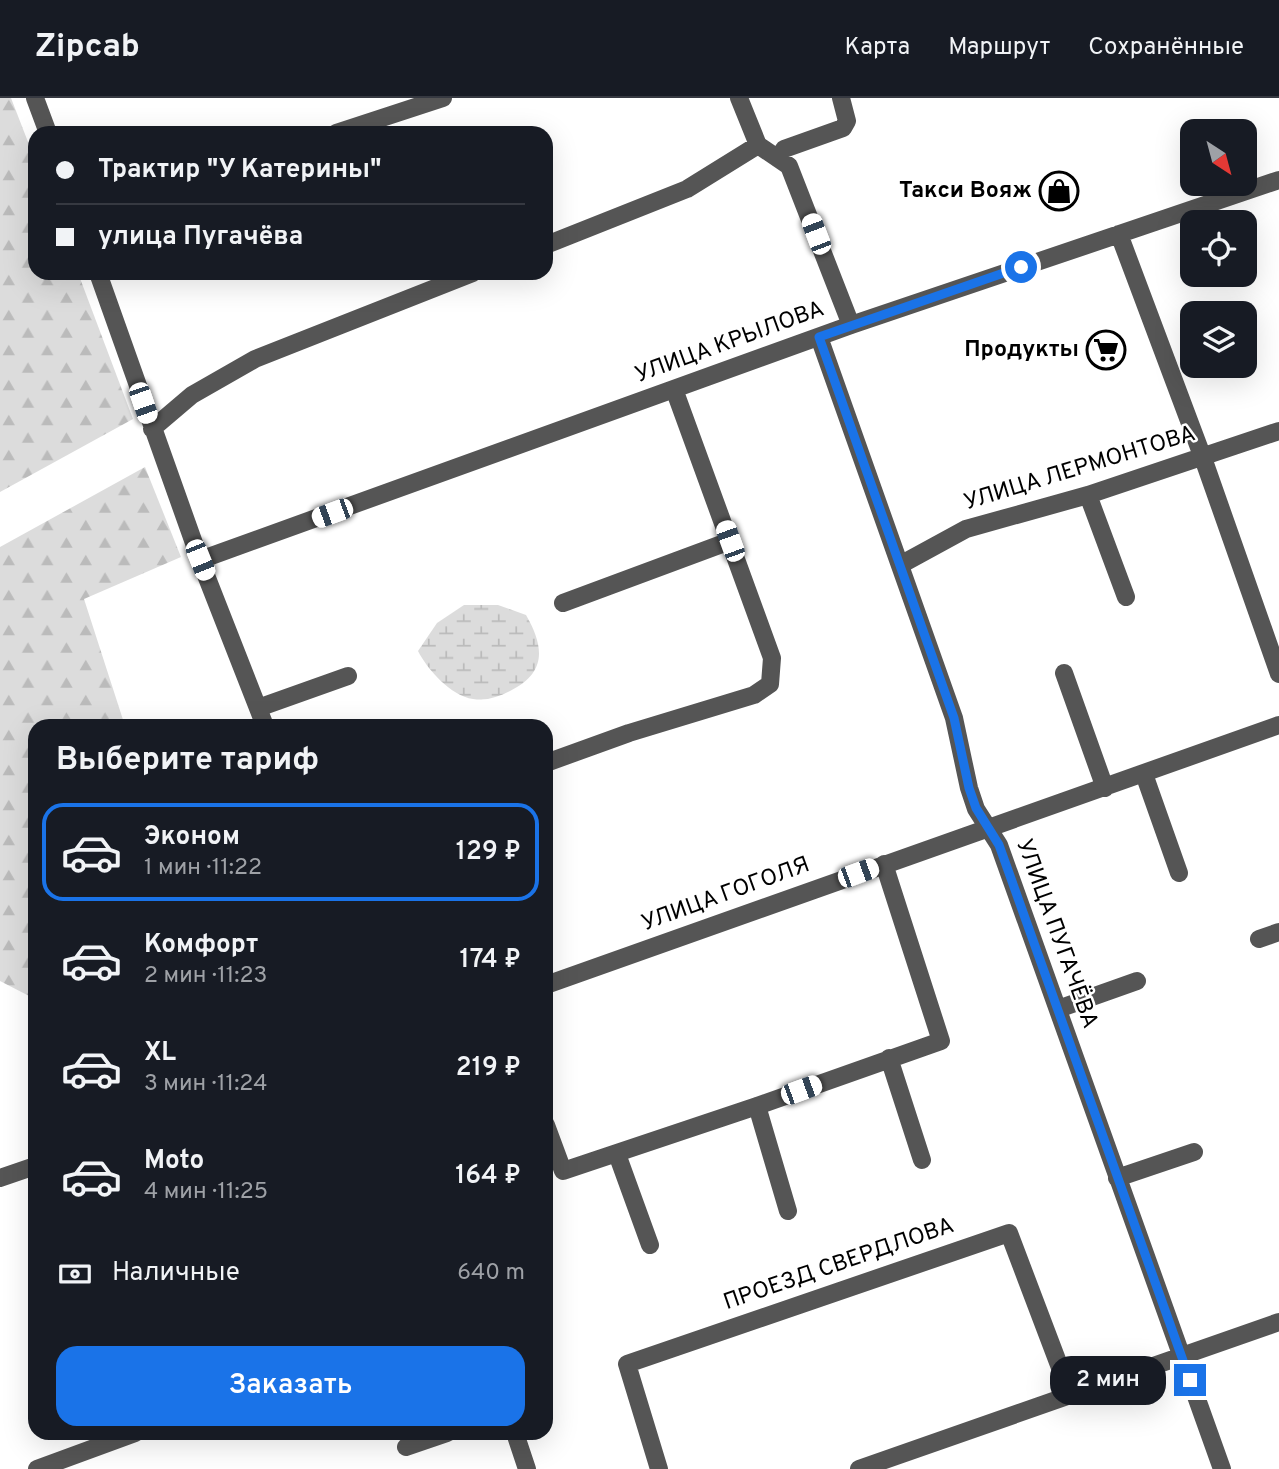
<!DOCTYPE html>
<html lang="ru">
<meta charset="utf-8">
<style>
body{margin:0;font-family:Overpass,sans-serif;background:#20242c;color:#f1f3f6;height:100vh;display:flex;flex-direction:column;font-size:26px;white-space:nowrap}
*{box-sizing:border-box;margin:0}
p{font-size:23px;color:#9ea1a6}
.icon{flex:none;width:38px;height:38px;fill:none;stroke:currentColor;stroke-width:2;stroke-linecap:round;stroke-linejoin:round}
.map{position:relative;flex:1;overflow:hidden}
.drawer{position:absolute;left:28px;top:621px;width:525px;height:721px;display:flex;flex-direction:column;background:#171b24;border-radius:21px;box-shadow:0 7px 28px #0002}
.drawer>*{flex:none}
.top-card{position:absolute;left:28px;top:28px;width:525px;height:154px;border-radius:21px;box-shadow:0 7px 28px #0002;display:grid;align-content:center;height:154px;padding:0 28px;background:#171b24}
.needle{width:46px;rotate:144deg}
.controls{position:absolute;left:1180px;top:21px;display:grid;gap:14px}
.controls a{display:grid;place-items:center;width:77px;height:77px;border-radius:14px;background:#171b24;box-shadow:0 7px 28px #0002;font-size:35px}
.end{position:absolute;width:32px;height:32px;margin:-16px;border:9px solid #1a73e8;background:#fff;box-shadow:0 0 0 4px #fff}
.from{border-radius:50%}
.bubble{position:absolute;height:49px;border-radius:21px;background:#171b24;box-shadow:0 7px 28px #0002;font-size:23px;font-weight:600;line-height:49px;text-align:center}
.car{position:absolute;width:21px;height:42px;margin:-21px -10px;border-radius:9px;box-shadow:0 0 5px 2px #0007;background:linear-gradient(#fff 24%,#345 0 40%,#fff 0 76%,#345 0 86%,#fff 0)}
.top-card b{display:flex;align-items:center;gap:24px;height:66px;font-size:26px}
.top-card b+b{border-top:2px solid #363941}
.top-card i{width:18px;height:18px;background:#f1f3f6}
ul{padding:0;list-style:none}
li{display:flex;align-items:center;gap:21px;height:98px;margin:0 14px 10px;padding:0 14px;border:4px solid transparent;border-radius:21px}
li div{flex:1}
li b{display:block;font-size:26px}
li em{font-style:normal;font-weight:600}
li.active{border-color:#1a73e8}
li>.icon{width:63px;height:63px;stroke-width:1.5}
h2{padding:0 28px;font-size:32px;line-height:84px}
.pay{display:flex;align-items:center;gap:18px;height:77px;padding:0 28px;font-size:26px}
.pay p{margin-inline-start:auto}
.button{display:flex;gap:14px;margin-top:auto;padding:14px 28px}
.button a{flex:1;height:80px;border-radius:21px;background:#1a73e8;color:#fff;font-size:28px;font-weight:600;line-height:80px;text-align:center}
header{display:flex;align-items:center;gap:42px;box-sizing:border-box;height:98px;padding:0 35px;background:#171b24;border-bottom:2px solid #363941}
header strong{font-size:33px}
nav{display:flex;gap:38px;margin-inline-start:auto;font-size:24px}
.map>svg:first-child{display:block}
.forest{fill:url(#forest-firs)}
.wetland{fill:url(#wetland-marsh)}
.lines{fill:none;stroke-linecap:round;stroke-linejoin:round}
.minor{stroke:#555;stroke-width:18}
.route{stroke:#1a73e8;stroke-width:9}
.labels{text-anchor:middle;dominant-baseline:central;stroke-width:5;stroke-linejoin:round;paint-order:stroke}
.poi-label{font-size:23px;font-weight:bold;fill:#000;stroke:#fff;text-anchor:end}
.street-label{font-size:23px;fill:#000;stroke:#fff}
</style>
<header>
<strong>Zipcab</strong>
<nav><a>Карта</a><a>Маршрут</a><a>Сохранённые</a></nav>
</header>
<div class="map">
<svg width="1279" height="1371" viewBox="0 0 1279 1371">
<defs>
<pattern id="forest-firs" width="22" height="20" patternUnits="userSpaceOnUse" patternTransform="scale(1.75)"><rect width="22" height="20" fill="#dcdcdc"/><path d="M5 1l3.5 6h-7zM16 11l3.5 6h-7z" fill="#bbb"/></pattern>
<pattern id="wetland-marsh" width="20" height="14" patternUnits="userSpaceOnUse" patternTransform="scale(1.75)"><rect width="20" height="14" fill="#dcdcdc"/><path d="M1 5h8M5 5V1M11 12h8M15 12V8" fill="none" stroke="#bbb"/></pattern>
</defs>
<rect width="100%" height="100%" fill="#fff"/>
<path class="forest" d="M0,0H11L35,62V175H78L133,321L0,394Z
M145,369L181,459L84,501L125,628H35V901L0,883V449Z"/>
<path class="wetland" d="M464,507H498L526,517C545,550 546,575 510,593C498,599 487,603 473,601C451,598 427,571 418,553L437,525Z"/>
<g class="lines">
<path class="minor" d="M35,0L48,35
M739,0L758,47L789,68L851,227
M336,35L443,0
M779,61L784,51L843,30L847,23L841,0
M1119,136L1203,360L1279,576
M546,147L687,91L758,47
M98,175L200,462L265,628
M819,239L954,620L969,690L976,711L999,747L1222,1371
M152,331L192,297L255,261L473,175
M1088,397L1126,499
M200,462L851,227L1279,82
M900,467L966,431L1088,397L1279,333
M563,505L730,443
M1064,575L1105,690
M258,610L348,578
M546,665L629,635L754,597L770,586L772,560L674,291
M1144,676L1179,775
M1259,841L1279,834
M546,887L1279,627
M1058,911L1137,883
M889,960L922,1062
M757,1008L788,1113
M546,1027L563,1073L757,1008L941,943L884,766
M617,1056L650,1147
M0,1080L35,1068
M1117,1080L1194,1054
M515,1335L527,1371
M406,1349L447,1335
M37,1371L135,1335
M659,1371L627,1266L1009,1135L1070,1296
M859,1371L1279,1224"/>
</g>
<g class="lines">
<path class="route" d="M1021,169L819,239L954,620L969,690L976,710L999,747L1190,1282"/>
</g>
<defs>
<symbol id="shop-ring" viewBox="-11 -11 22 22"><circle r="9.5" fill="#fff" stroke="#000" stroke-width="1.5"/><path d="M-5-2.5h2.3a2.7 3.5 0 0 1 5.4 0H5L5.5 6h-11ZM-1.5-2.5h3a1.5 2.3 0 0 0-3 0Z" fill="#000"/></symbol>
<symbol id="supermarket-ring" viewBox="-11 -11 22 22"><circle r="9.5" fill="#fff" stroke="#000" stroke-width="1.5"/><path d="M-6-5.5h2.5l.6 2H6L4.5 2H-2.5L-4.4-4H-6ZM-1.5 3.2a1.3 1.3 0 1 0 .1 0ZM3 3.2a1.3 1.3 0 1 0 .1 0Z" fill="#000"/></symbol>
</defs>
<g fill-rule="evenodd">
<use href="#shop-ring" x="1037" y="71" width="44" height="44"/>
<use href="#supermarket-ring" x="1084" y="230" width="44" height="44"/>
</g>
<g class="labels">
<g class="poi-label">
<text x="1032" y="93">Такси Вояж</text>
<text x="1079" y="252">Продукты</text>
</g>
<g class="street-label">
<text transform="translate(730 245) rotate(-20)">УЛИЦА КРЫЛОВА</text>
<text transform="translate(1080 371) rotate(-17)">УЛИЦА ЛЕРМОНТОВА</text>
<text transform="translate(726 797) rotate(-20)">УЛИЦА ГОГОЛЯ</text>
<text transform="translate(1056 836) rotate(70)">УЛИЦА ПУГАЧЁВА</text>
<text transform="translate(839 1167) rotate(-19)">ПРОЕЗД СВЕРДЛОВА</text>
</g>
</g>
</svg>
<div class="controls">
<a><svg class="needle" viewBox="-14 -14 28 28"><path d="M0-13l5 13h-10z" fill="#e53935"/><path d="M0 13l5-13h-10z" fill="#9ea1a6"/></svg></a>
<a><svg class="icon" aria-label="locate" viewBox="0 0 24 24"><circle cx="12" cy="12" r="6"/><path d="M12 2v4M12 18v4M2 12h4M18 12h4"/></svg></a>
<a><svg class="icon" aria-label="layers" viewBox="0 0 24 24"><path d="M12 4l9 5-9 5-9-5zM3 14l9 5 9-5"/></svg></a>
</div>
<i class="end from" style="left:1021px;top:169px"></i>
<i class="end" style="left:1190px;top:1282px"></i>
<div class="bubble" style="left:1050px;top:1258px;width:116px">2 мин</div>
<i class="car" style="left:816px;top:136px;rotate:339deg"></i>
<i class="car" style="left:143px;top:305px;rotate:161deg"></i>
<i class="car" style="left:332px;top:415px;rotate:250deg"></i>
<i class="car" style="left:730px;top:443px;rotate:340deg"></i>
<i class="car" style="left:200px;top:462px;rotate:158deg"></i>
<i class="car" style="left:858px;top:775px;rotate:70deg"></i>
<i class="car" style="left:801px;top:992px;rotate:70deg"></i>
<div class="top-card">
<b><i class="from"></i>Трактир &quot;У Катерины&quot;</b>
<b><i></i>улица Пугачёва</b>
</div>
<section class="drawer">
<h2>Выберите тариф</h2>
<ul>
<li class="active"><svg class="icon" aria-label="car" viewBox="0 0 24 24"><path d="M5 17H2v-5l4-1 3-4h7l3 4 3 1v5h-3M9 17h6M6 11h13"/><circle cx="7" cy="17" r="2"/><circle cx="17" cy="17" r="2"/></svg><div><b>Эконом</b><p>1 мин · 11:22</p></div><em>129 ₽</em></li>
<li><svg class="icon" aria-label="car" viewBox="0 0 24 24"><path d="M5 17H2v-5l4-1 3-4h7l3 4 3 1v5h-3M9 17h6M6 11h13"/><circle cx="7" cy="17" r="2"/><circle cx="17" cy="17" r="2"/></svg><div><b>Комфорт</b><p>2 мин · 11:23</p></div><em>174 ₽</em></li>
<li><svg class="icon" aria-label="car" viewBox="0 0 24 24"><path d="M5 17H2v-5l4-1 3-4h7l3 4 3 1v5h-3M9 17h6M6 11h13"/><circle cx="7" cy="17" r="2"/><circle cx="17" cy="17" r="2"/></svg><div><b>XL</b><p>3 мин · 11:24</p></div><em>219 ₽</em></li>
<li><svg class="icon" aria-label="car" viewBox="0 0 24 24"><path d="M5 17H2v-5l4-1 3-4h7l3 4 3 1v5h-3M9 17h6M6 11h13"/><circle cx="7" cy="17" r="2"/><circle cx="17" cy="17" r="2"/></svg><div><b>Moto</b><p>4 мин · 11:25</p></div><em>164 ₽</em></li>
</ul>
<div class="pay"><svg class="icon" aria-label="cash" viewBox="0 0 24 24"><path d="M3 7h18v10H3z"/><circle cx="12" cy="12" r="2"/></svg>Наличные<p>640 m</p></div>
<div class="button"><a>Заказать</a></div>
</section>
</div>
